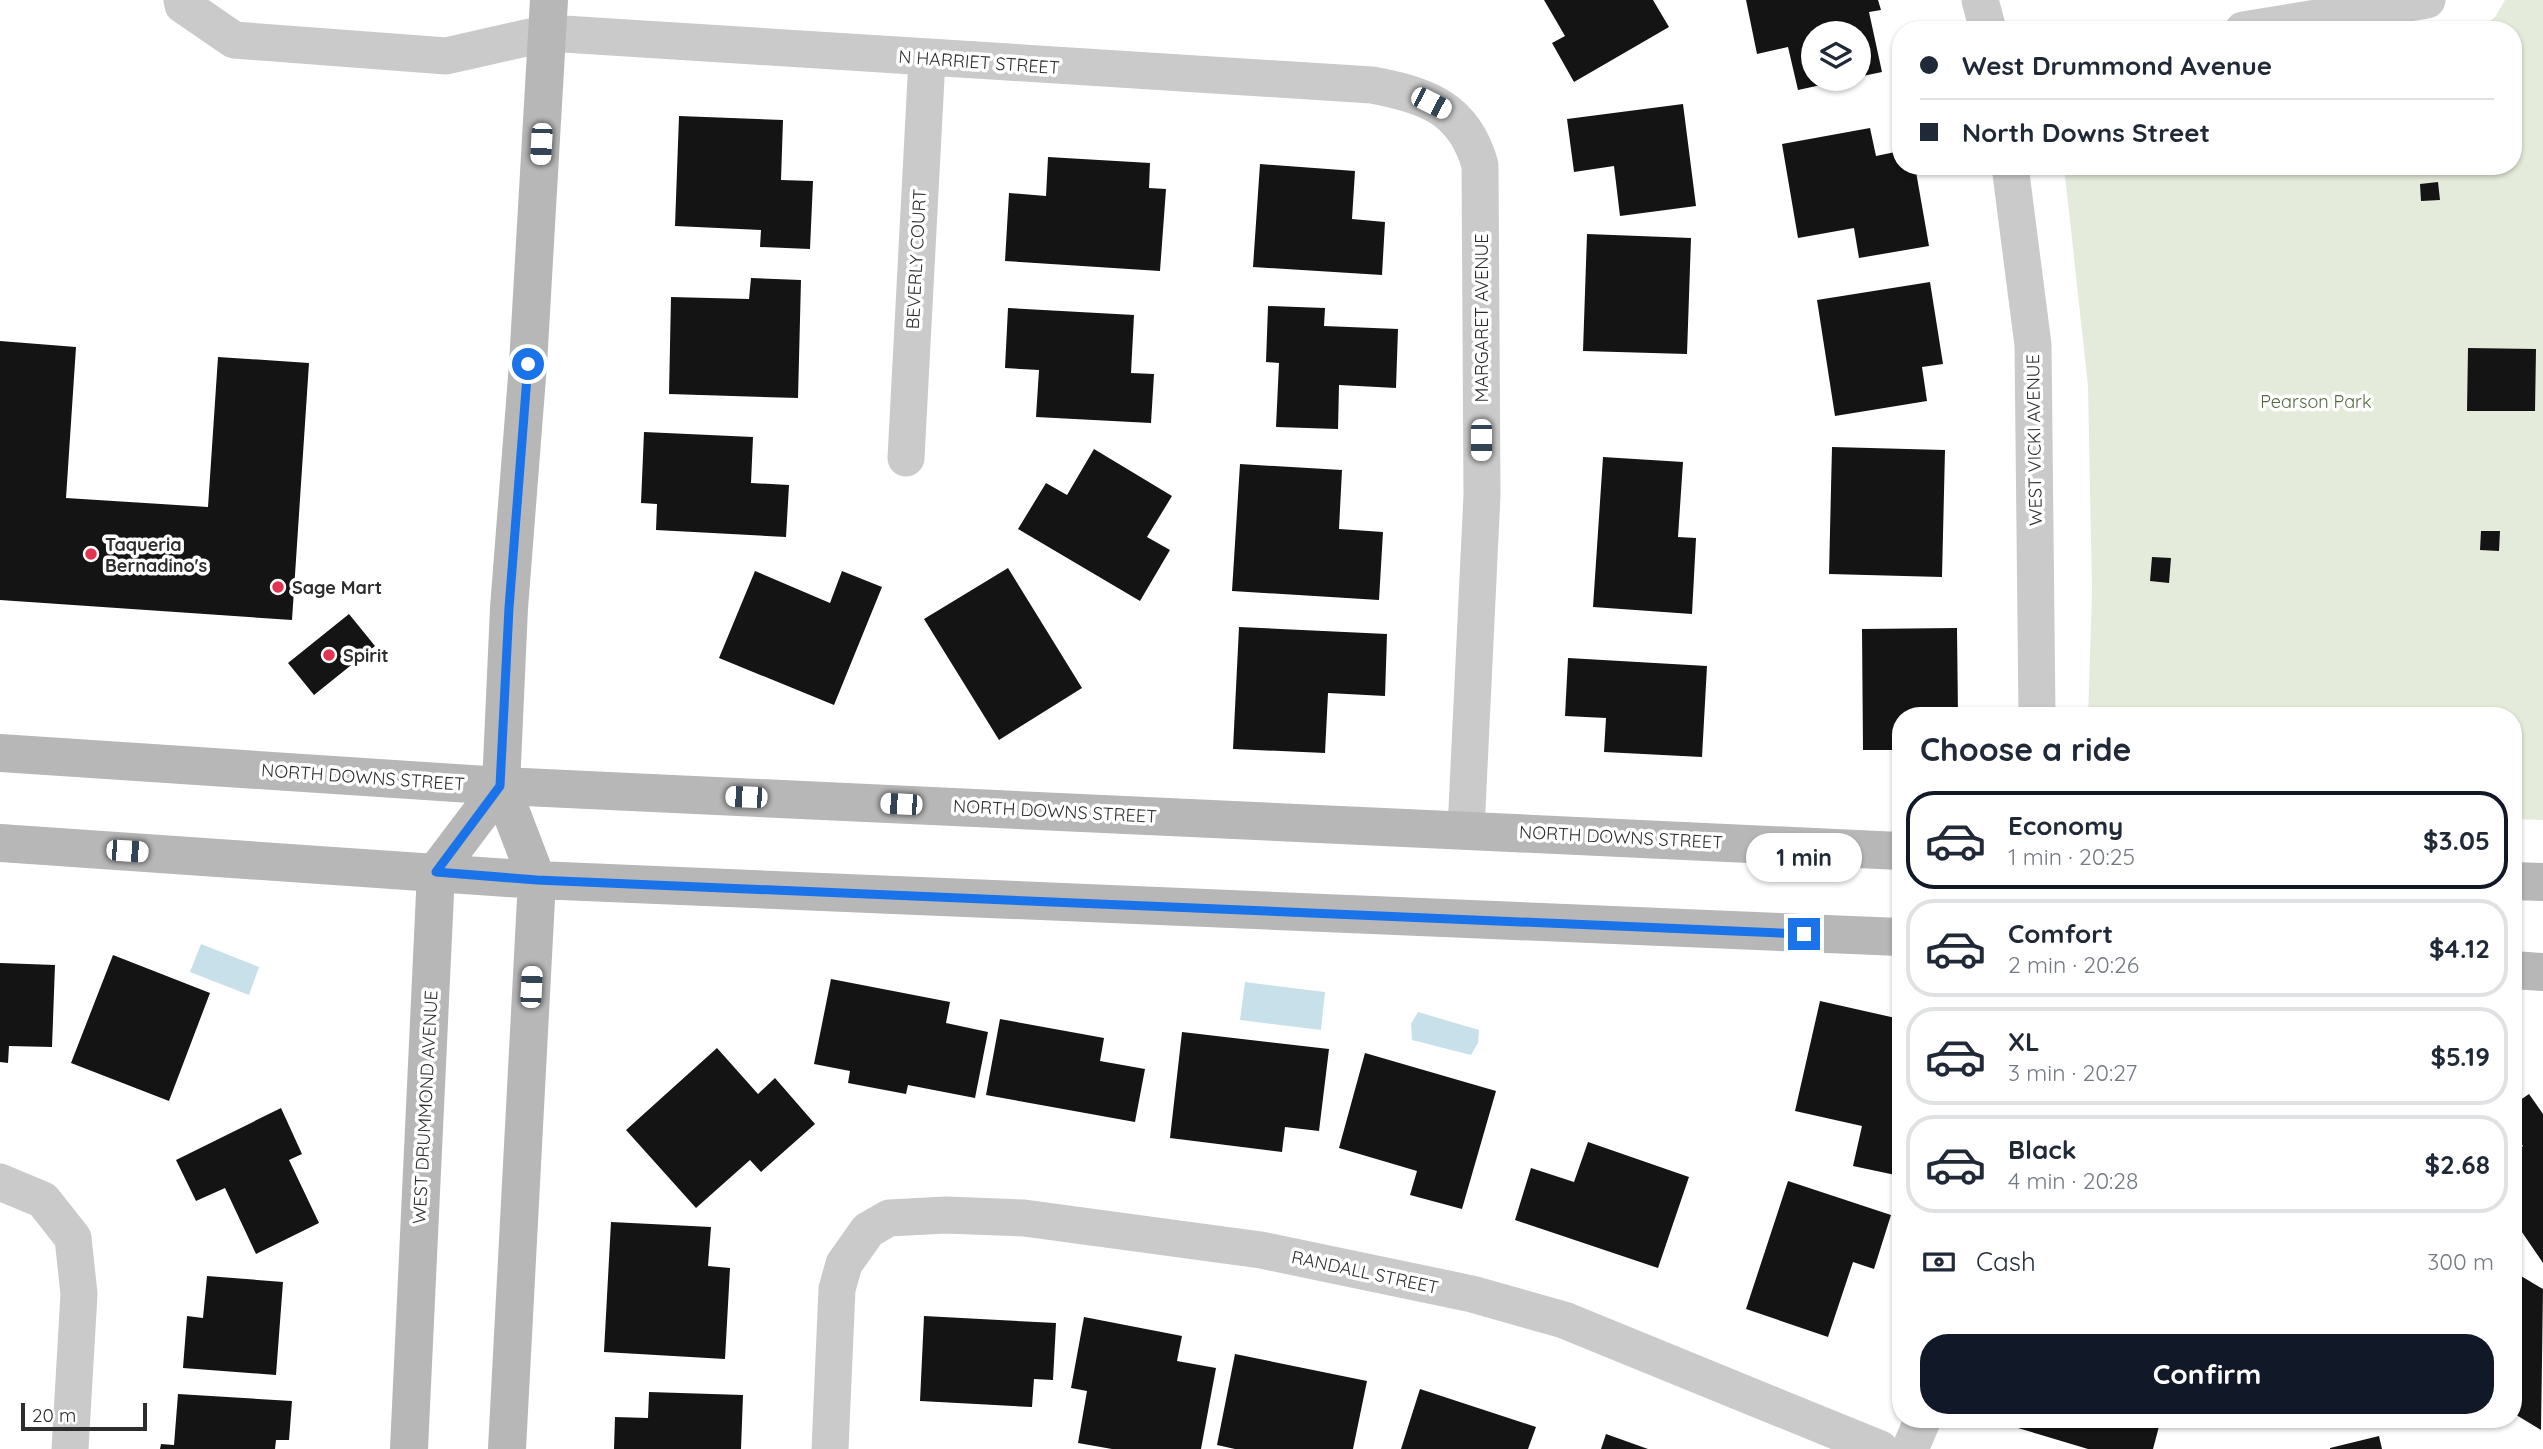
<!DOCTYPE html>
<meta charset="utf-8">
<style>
body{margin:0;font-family:Quicksand,sans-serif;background:#f2f2f3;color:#1f2937;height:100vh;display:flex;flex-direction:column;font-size:26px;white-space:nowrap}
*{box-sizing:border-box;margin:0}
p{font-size:23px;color:#747a83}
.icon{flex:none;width:38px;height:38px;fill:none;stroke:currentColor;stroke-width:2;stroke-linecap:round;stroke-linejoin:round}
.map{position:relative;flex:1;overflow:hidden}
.drawer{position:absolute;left:1892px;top:707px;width:630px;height:721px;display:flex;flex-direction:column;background:#fff;border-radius:28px;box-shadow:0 2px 5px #0004}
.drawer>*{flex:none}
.banner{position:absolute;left:1892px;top:21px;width:630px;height:154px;border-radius:28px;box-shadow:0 2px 5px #0004;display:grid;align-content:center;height:154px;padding:0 28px;background:#fff}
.buttons{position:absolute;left:1801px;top:21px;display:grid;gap:14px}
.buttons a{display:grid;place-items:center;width:70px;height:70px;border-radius:50%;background:#fff;box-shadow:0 2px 5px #0004;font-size:35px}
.scale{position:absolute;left:21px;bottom:18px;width:126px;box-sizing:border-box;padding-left:7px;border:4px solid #2d2d2d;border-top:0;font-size:19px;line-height:24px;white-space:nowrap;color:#2d2d2d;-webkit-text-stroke:5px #fff;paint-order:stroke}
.end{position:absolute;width:32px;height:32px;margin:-16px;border:9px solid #1a73e8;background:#fff;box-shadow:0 0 0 4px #fff}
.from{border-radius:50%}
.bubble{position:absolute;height:49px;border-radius:24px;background:#fff;box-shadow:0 2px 5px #0004;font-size:23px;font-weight:700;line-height:49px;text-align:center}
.car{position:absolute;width:21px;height:42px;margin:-21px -10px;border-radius:9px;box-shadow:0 0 5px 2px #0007;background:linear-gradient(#fff 24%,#345 0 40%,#fff 0 76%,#345 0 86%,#fff 0)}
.banner b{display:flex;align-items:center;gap:24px;height:66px;font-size:26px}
.banner b+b{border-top:2px solid #e0e1e3}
.banner i{width:18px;height:18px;background:#1f2937}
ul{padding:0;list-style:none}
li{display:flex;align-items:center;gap:21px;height:98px;margin:0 14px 10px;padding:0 14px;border:4px solid #e0e1e3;border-radius:28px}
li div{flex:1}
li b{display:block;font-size:26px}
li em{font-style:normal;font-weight:700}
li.current{border-color:#111827}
li>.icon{width:63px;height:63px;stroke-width:1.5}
h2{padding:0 28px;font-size:32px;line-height:84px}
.pay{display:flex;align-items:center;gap:18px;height:77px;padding:0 28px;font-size:26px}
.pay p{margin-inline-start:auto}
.primary-button{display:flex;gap:14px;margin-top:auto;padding:14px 28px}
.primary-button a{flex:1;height:80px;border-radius:28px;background:#111827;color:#fff;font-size:28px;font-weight:700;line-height:80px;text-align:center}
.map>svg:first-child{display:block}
.green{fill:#e5ebdb}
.water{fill:#c8e0ea}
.building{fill:#141414}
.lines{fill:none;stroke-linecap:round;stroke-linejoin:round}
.street{stroke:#cacaca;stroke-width:37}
.secondary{stroke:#b7b7b7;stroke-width:38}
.route{stroke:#1a73e8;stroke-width:9}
.poi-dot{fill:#e03450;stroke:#fff;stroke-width:2.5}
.labels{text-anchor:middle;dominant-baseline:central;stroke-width:7;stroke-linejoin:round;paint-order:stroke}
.street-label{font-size:18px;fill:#2d2d2d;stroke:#fff}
.park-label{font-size:18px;fill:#54683c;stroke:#fff}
.poi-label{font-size:18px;font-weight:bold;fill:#2d2d2d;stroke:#fff;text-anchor:start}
</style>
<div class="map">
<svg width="2543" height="1449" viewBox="0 0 2543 1449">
<rect width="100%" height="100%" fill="#fff"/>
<path class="green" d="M2505,0H2543V820L2513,819V716H2088L2092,592L2088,386L2064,166H2513V30H2479L2495,17Z"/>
<path class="water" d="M201,944L259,967L249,995L190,972Z
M1245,982L1325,992L1321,1030L1240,1020Z
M1418,1012L1479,1030L1478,1043L1471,1055L1412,1040L1411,1024Z"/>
<path class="building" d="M1544,0H1653L1669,27L1574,82L1552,43L1565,36Z
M1746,0H1878L1881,10L1869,12L1882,72L1858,77V33H1813V79L1844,80L1798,90L1788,47L1757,54Z
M1683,104L1696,206L1620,216L1614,166L1574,172L1567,119Z
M679,116L783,120L781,180L813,181L810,249L760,247L761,230L675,226Z
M1870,128L1876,156L1900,151V166H1915L1929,246L1859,258L1854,228L1798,238L1782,144Z
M1048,157L1150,163L1149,188L1166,189L1160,271L1005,261L1009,193L1046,196Z
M1260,164L1355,171L1352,219L1385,222L1382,275L1253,267Z
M2438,182L2440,200L2421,201L2420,184Z
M1587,234L1691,238L1687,354L1583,351Z
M751,278L801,280L798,398L669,394L671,297L749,299Z
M1930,282L1943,364L1922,367L1927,401L1835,416L1817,300Z
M1268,306L1325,308L1324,326L1398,329L1396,388L1339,385L1338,429L1276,427L1279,363L1266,362Z
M1008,308L1134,315L1131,373L1154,374L1151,423L1036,417L1039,370L1005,368Z
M0,341L76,347L66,498L208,507L218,357L309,363L292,620L0,600Z
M2468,348L2536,349L2535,411H2467Z
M644,432L753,437L751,483L789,485L786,537L656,530L657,504L641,503Z
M1832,447L1945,450L1942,577L1829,574Z
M1094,449L1172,496L1147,537L1170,550L1140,601L1018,529L1046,483L1067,495Z
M1603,457L1683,462L1678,537L1696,538L1692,614L1593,607Z
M1240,464L1342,470L1339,529L1383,532L1379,600L1232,591Z
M2481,531H2500L2499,551L2480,550Z
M2152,557L2171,558L2169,583L2150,581Z
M1008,568L1082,688L999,740L924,619Z
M755,571L830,603L842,571L882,587L834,705L719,658Z
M349,614L375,646L314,695L288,663Z
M1239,627L1387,634L1385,696L1328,693L1325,753L1233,749Z
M1957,628L1958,716H1900V750H1863L1862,629Z
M1568,658L1707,666L1702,757L1604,752L1606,718L1565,716Z
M113,955L210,993L169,1101L71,1063Z
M0,963L55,965L52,1047L9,1046L8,1063L0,1062Z
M831,979L950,1002L946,1023L988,1032L975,1098L908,1085L906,1094L848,1083L850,1071L814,1064Z
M1820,1001L1900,1019V1176L1853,1166L1862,1126L1795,1111Z
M1000,1019L1104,1038L1100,1061L1145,1069L1135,1122L986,1095Z
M1182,1032L1329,1049L1319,1131L1285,1127L1282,1152L1170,1138Z
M717,1048L758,1094L775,1078L815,1124L761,1172L750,1160L696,1208L626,1130Z
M1365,1053L1496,1091L1462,1209L1410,1195L1417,1171L1339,1148Z
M2529,1094L2543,1114V1263L2513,1219V1153L2523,1146L2513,1131V1105Z
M281,1108L302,1154L289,1160L319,1223L256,1254L225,1188L196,1201L176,1160Z
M1588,1142L1689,1177L1658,1268L1515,1220L1531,1168L1574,1182Z
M1788,1181L1891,1215L1874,1269L1853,1262L1828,1337L1746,1309Z
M611,1222L711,1227L708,1266L730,1268L725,1359L604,1352Z
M207,1276L283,1282L276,1375L183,1368L187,1316L203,1318Z
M2521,1276L2543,1289L2541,1430L2513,1413V1288Z
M924,1316L1056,1323L1053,1380L1034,1379L1032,1407L920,1401Z
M1084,1317L1182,1336L1177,1361L1216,1368L1201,1449H1112L1078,1443L1087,1391L1071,1388Z
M1235,1354L1367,1381L1353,1449H1235L1217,1445Z
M1420,1389L1536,1427L1528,1449H1401Z
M649,1392L743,1395L741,1449H614L615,1417L648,1418Z
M178,1394L292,1401L289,1440H276L275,1449H160L161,1444L174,1445Z
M2020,1419H2161L2153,1449H2088L2018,1428Z
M1606,1434L1648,1449H1601Z
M2379,1436L2382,1449H2330V1448Z"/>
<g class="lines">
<path class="street" d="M182,0L183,5L234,40L446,56L548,33L1372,85C1426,95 1464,108 1480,165L1482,495L1466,830
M1980,0L1988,30
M2243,30L2427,0
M2010,166L2033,345L2037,716
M906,458L927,59
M0,1182L43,1200L73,1238L79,1294L70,1449
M830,1449L837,1289L844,1264L868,1230L889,1218L946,1215L1024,1218L1261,1250L1472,1294L1564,1320L1880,1449
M1910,1449L1923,1419"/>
<path class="secondary" d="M0,753L501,786L1900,851
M0,843L537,880L1900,937
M2513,881L2543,882
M2513,970L2543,972
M409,1449L436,872L501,786
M507,1449L537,880L501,786L509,608L528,364L549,0"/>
</g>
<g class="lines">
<path class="route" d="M528,364L509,608L500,786L436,872L537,880L1804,934"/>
</g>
<g class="poi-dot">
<circle cx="91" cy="554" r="7"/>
<circle cx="278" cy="587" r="7"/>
<circle cx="329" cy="655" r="7"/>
</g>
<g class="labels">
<g class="street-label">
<text transform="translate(979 62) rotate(4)">N HARRIET STREET</text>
<text transform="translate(916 259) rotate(-87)">BEVERLY COURT</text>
<text transform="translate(1481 318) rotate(-90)">MARGARET AVENUE</text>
<text transform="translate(2034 440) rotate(-91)">WEST VICKI AVENUE</text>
<text transform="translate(363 777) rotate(4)">NORTH DOWNS STREET</text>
<text transform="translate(1055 811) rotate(3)">NORTH DOWNS STREET</text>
<text transform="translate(1621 837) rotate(3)">NORTH DOWNS STREET</text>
<text transform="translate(425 1107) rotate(-87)">WEST DRUMMOND AVENUE</text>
<text transform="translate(1365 1272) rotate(12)">RANDALL STREET</text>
</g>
<g class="park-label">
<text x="2316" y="401">Pearson Park</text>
</g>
<g class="poi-label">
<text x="105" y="544">Taqueria<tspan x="105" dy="21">Bernadino's</tspan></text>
<text x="292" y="587">Sage Mart</text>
<text x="343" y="655">Spirit</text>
</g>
</g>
</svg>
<div class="buttons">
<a><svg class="icon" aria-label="layers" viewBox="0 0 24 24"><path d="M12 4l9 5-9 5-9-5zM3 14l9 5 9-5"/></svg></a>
</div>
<div class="scale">20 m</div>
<i class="end from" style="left:528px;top:364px"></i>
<i class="end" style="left:1804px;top:934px"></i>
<div class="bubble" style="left:1746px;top:833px;width:116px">1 min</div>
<i class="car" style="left:1431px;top:103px;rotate:117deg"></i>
<i class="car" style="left:541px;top:144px;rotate:183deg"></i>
<i class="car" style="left:1481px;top:440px;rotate:180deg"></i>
<i class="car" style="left:746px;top:797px;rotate:272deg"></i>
<i class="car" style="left:901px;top:804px;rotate:273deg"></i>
<i class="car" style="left:127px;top:851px;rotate:94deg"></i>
<i class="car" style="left:531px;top:987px;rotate:3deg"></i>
<div class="banner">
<b><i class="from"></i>West Drummond Avenue</b>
<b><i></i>North Downs Street</b>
</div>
<section class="drawer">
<h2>Choose a ride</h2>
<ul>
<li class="current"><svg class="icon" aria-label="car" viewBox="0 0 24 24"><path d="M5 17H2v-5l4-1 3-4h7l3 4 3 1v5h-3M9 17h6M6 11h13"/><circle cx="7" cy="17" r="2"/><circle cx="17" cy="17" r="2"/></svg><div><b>Economy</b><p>1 min · 20:25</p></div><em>$3.05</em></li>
<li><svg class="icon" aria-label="car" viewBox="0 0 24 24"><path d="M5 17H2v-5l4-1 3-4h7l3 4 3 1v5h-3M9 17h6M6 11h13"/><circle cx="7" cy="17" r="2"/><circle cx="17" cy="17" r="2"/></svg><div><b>Comfort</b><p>2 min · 20:26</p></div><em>$4.12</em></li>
<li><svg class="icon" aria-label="car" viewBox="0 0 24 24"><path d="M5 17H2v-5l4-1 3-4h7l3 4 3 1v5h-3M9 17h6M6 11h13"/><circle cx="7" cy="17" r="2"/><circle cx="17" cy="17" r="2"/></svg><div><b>XL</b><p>3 min · 20:27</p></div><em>$5.19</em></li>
<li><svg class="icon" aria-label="car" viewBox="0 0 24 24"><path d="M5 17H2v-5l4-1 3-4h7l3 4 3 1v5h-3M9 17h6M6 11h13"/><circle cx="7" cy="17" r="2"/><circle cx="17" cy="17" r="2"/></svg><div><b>Black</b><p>4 min · 20:28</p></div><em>$2.68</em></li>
</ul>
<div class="pay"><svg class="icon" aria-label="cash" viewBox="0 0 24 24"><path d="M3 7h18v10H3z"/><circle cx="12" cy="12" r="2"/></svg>Cash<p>300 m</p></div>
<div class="primary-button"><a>Confirm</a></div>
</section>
</div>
